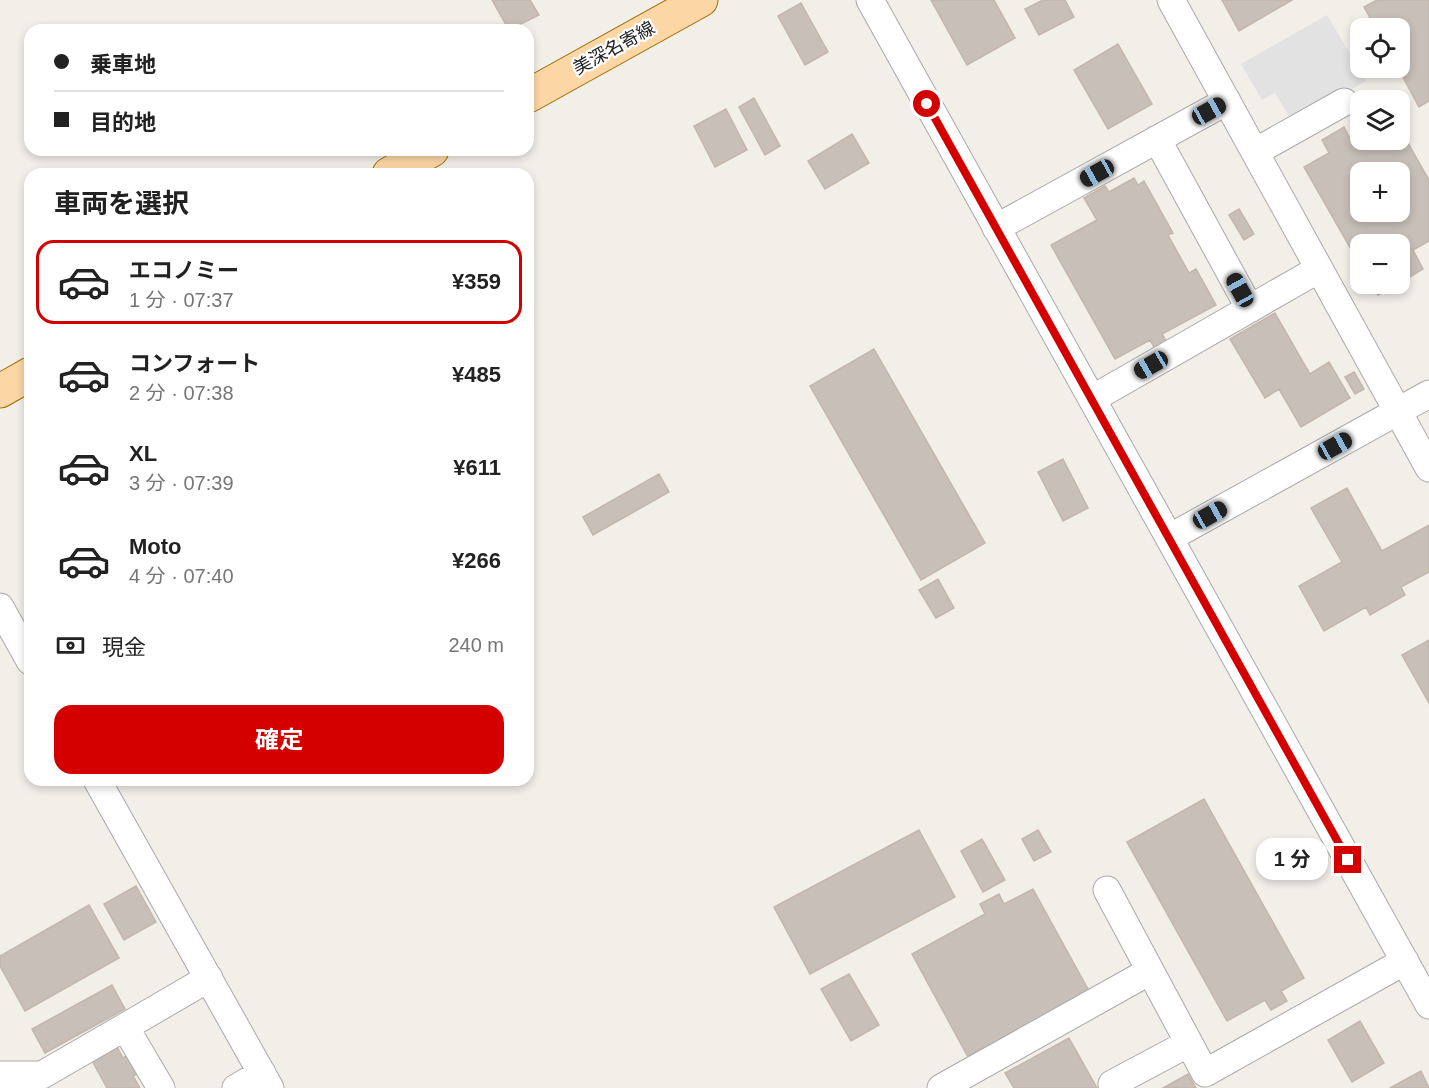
<!DOCTYPE html>
<html lang="ja">
<meta charset="utf-8">
<style>
body{margin:0;font-family:Helvetica,"Noto Sans JP",sans-serif;background:#f6f6f6;color:#222;height:100vh;display:flex;flex-direction:column;font-size:22px;white-space:nowrap}
*{box-sizing:border-box;margin:0}
p{font-size:20px;color:#767676}
.icon{flex:none;width:33px;height:33px;fill:none;stroke:currentColor;stroke-width:2;stroke-linecap:round;stroke-linejoin:round}
.map{position:relative;flex:1;overflow:hidden}
.sheet{position:absolute;left:24px;top:168px;width:510px;height:618px;display:flex;flex-direction:column;background:#fff;border-radius:18px;box-shadow:0 3px 9px #0003}
.sheet>*{flex:none}
.top-card{position:absolute;left:24px;top:24px;width:510px;height:132px;border-radius:18px;box-shadow:0 3px 9px #0003;display:grid;align-content:center;height:132px;padding:0 30px;background:#fff}
.fabs{position:absolute;left:1350px;top:18px;display:grid;gap:12px}
.fabs a{display:grid;place-items:center;width:60px;height:60px;border-radius:12px;background:#fff;box-shadow:0 3px 9px #0003;font-size:30px}
.end{position:absolute;width:27px;height:27px;margin:-14px;border:8px solid #d40000;background:#fff;box-shadow:0 0 0 3px #fff}
.from{border-radius:50%}
.bubble{position:absolute;height:42px;border-radius:18px;background:#fff;box-shadow:0 3px 9px #0003;font-size:20px;font-weight:700;line-height:42px;text-align:center}
.car{position:absolute;width:18px;height:36px;margin:-18px -9px;border-radius:8px;box-shadow:0 0 4px 2px #0007;background:linear-gradient(#222 24%,#8ab4d8 0 40%,#222 0 76%,#8ab4d8 0 86%,#222 0)}
.top-card b{display:flex;align-items:center;gap:21px;height:57px;font-size:22px}
.top-card b+b{border-top:2px solid #e0e0e0}
.top-card i{width:15px;height:15px;background:#222}
ul{padding:0;list-style:none}
li{display:flex;align-items:center;gap:18px;height:84px;margin:0 12px 9px;padding:0 18px;border:3px solid transparent;border-radius:18px}
li div{flex:1}
li b{display:block;font-size:22px}
li em{font-style:normal;font-weight:700}
li.active{border-color:#d40000}
li>.icon{width:54px;height:54px;stroke-width:1.5}
h2{padding:0 30px;font-size:27px;line-height:72px}
.pay{display:flex;align-items:center;gap:15px;height:66px;padding:0 30px;font-size:22px}
.pay p{margin-inline-start:auto}
.button{display:flex;gap:12px;margin-top:auto;padding:12px 30px}
.button a{flex:1;height:69px;border-radius:18px;background:#d40000;color:#fff;font-size:24px;font-weight:700;line-height:69px;text-align:center}
.map>svg:first-child{display:block}
.parking{fill:#e2e2e2}
.building{fill:#c7bfb8;stroke:#c4b6ab;stroke-width:1.5;fill-rule:evenodd}
.lines{fill:none;stroke-linecap:round;stroke-linejoin:round}
.minor-casing{stroke:#a9a9a9;stroke-width:29}
.major-casing{stroke:#a06b00;stroke-width:35}
.minor{stroke:#fff;stroke-width:27}
.major{stroke:#fcd6a4;stroke-width:33}
.route{stroke:#d40000;stroke-width:8}
.labels{text-anchor:middle;dominant-baseline:central;stroke-width:4.5;stroke-linejoin:round;paint-order:stroke}
.street-label{font-size:18px;fill:#222;stroke:#fff}
</style>
<div class="map">
<svg width="1429" height="1088" viewBox="0 0 1429 1088">
<rect width="100%" height="100%" fill="#f2efe9"/>
<path class="parking" d="M1327,15L1366,81L1293,123L1275,93L1262,100L1241,64Z"/>
<path class="building" d="M492,0H530L539,15L509,30Z
M931,0H994L1015,38L967,65Z
M1043,0H1065L1074,17L1039,35L1025,9Z
M1222,0H1292L1239,31Z
M1377,0H1429V101L1419,107L1398,68L1400,28H1376L1364,7Z
M801,3L828,52L805,65L778,16Z
M1118,44L1152,104L1108,129L1074,70Z
M754,98L780,146L765,155L739,107Z
M726,109L747,150L715,167L694,126Z
M1344,127L1351,141L1360,135V140H1400V129L1429,180V241L1413,250L1423,269L1400,283V244H1360V265L1304,167L1329,153L1322,140ZM1360,172H1400V212H1360Z
M852,134L869,163L825,189L808,161Z
M1134,178L1138,185L1144,181L1173,233L1168,235L1189,273L1196,269L1216,305L1162,334L1168,344L1156,351L1150,340L1115,359L1051,245L1097,220L1084,198L1105,186L1109,192Z
M1239,209L1254,234L1244,240L1229,215Z
M1371,284H1398L1378,295Z
M1275,313L1310,374L1329,362L1350,398L1301,427L1279,389L1265,398L1230,339Z
M874,349L985,543L921,580L810,386Z
M1354,372L1364,389L1355,394L1345,377Z
M1063,459L1088,508L1063,521L1038,472Z
M659,474L669,492L593,535L583,517Z
M1347,488L1382,551L1429,525V572L1401,587L1405,595L1370,615L1366,607L1324,631L1299,586L1342,562L1311,508Z
M938,579L954,608L936,618L919,590Z
M1429,640V703L1402,655Z
M1204,799L1304,978L1281,991L1287,1001L1271,1010L1265,1000L1227,1021L1127,842Z
M919,830L955,897L810,974L774,907Z
M1038,830L1051,852L1034,861L1022,839Z
M982,839L1005,880L983,892L961,851Z
M136,886L156,922L124,940L104,904Z
M1033,889L1089,991L968,1057L912,954L985,914L980,904L999,894L1004,904Z
M89,905L119,958L25,1011L0,966V956Z
M849,974L879,1025L851,1041L821,989Z
M112,985L125,1009L45,1053L32,1029Z
M1360,1021L1384,1063L1352,1082L1328,1040Z
M1069,1038L1097,1088H1014L1005,1073Z
M115,1043L123,1058L128,1055L138,1074L133,1076L140,1088H107L90,1057Z
M1421,1071L1429,1088H1390Z
M1188,1074L1196,1088H1163Z"/>
<g class="lines">
<defs>
<path id="minor" d="M870,0L1429,1005
M1171,0L1429,468
M1157,139L1250,309
M1255,152L1344,102
M996,228L1227,101
M1092,399L1319,269
M1169,538L1429,394
M0,607L30,661
M97,780L270,1088
M1107,890L1205,1073L1405,961
M0,1075H42L125,1027
M161,1088L125,1027L209,978
M236,1088L262,1073
M941,1088L1150,971
M1114,1088L1112,1084L1189,1043"/>
<path id="major" d="M528,96L701,0
M389,174L432,150
M0,391L30,374"/>
</defs>
<use href="#minor" class="minor-casing"/>
<use href="#major" class="major-casing"/>
<use href="#minor" class="minor"/>
<use href="#major" class="major"/>
</g>
<g class="lines">
<path class="route" d="M927,104L1348,860"/>
</g>
<g class="labels">
<g class="street-label">
<text transform="translate(614 48) rotate(-29)">美深名寄線</text>
</g>
</g>
</svg>
<div class="fabs">
<a><svg class="icon" aria-label="locate" viewBox="0 0 24 24"><circle cx="12" cy="12" r="6"/><path d="M12 2v4M12 18v4M2 12h4M18 12h4"/></svg></a>
<a><svg class="icon" aria-label="layers" viewBox="0 0 24 24"><path d="M12 4l9 5-9 5-9-5zM3 14l9 5 9-5"/></svg></a>
<a>+</a>
<a>−</a>
</div>
<i class="end from" style="left:927px;top:104px"></i>
<i class="end" style="left:1348px;top:860px"></i>
<div class="bubble" style="left:1256px;top:838px;width:72px">1 分</div>
<i class="car" style="left:1209px;top:111px;rotate:61deg"></i>
<i class="car" style="left:1097px;top:173px;rotate:241deg"></i>
<i class="car" style="left:1240px;top:290px;rotate:331deg"></i>
<i class="car" style="left:1151px;top:365px;rotate:240deg"></i>
<i class="car" style="left:1335px;top:446px;rotate:61deg"></i>
<i class="car" style="left:1210px;top:515px;rotate:61deg"></i>
<div class="top-card">
<b><i class="from"></i>乗車地</b>
<b><i></i>目的地</b>
</div>
<section class="sheet">
<h2>車両を選択</h2>
<ul>
<li class="active"><svg class="icon" aria-label="car" viewBox="0 0 24 24"><path d="M5 17H2v-5l4-1 3-4h7l3 4 3 1v5h-3M9 17h6M6 11h13"/><circle cx="7" cy="17" r="2"/><circle cx="17" cy="17" r="2"/></svg><div><b>エコノミー</b><p>1 分 · 07:37</p></div><em>¥359</em></li>
<li><svg class="icon" aria-label="car" viewBox="0 0 24 24"><path d="M5 17H2v-5l4-1 3-4h7l3 4 3 1v5h-3M9 17h6M6 11h13"/><circle cx="7" cy="17" r="2"/><circle cx="17" cy="17" r="2"/></svg><div><b>コンフォート</b><p>2 分 · 07:38</p></div><em>¥485</em></li>
<li><svg class="icon" aria-label="car" viewBox="0 0 24 24"><path d="M5 17H2v-5l4-1 3-4h7l3 4 3 1v5h-3M9 17h6M6 11h13"/><circle cx="7" cy="17" r="2"/><circle cx="17" cy="17" r="2"/></svg><div><b>XL</b><p>3 分 · 07:39</p></div><em>¥611</em></li>
<li><svg class="icon" aria-label="car" viewBox="0 0 24 24"><path d="M5 17H2v-5l4-1 3-4h7l3 4 3 1v5h-3M9 17h6M6 11h13"/><circle cx="7" cy="17" r="2"/><circle cx="17" cy="17" r="2"/></svg><div><b>Moto</b><p>4 分 · 07:40</p></div><em>¥266</em></li>
</ul>
<div class="pay"><svg class="icon" aria-label="cash" viewBox="0 0 24 24"><path d="M3 7h18v10H3z"/><circle cx="12" cy="12" r="2"/></svg>現金<p>240 m</p></div>
<div class="button"><a>確定</a></div>
</section>
</div>
